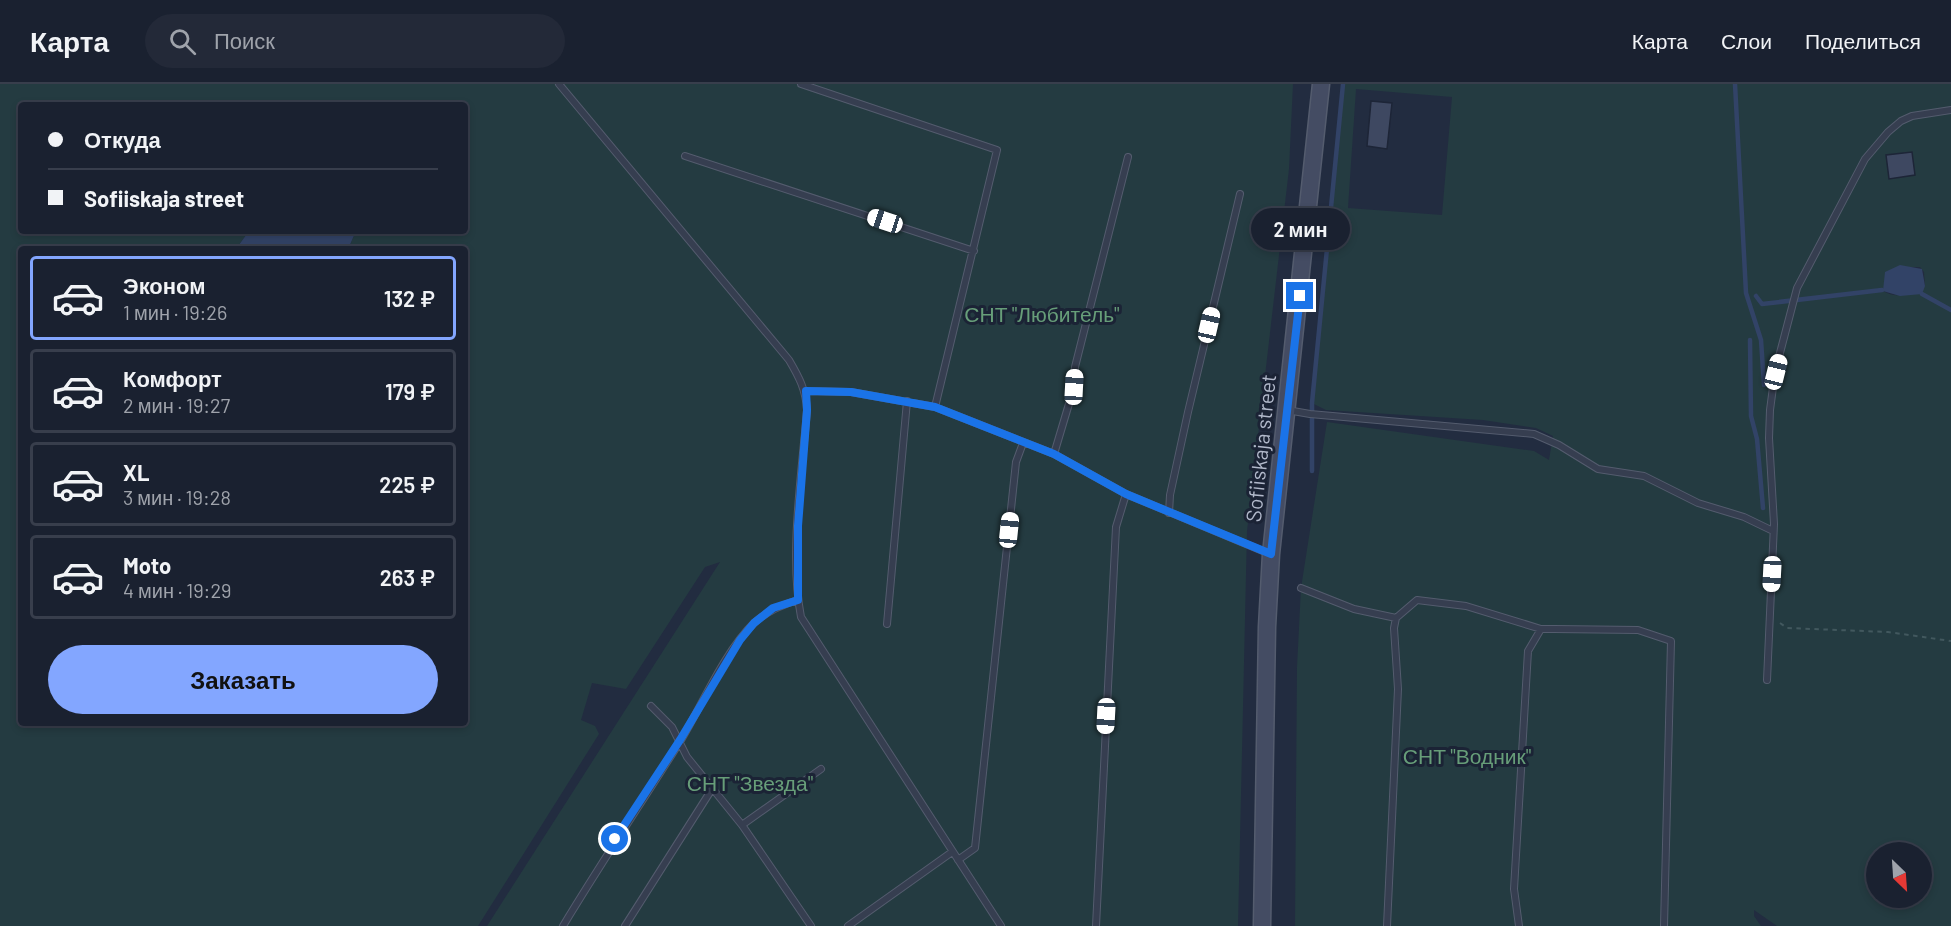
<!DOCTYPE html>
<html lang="ru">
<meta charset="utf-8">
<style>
body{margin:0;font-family:Barlow,sans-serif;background:#232938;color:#f1f3f6;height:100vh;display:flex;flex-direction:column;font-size:22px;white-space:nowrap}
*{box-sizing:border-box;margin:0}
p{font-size:20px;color:#9fa3ab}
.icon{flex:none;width:33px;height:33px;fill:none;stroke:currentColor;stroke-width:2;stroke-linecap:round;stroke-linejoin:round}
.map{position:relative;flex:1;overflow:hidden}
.drawer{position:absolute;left:18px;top:162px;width:450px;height:480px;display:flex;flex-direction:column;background:#1a2130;border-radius:6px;box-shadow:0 3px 9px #0003,0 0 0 2px #383e4c}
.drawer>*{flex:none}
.top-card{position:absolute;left:18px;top:18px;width:450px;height:132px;border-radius:6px;box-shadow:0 3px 9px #0003,0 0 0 2px #383e4c;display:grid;align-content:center;height:132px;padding:0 30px;background:#1a2130}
.needle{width:39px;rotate:155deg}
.controls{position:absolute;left:1866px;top:758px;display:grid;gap:12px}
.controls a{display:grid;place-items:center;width:66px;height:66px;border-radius:50%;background:#1a2130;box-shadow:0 3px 9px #0003,0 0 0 2px #383e4c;font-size:30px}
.end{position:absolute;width:27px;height:27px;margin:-14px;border:8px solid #1a73e8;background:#fff;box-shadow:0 0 0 3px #fff}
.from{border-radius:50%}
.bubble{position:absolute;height:42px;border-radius:21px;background:#1a2130;box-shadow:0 3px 9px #0003,0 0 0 2px #383e4c;font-size:20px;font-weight:600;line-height:42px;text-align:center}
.car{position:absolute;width:18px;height:36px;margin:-18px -9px;border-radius:8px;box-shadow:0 0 4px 2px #0007;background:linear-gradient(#fff 24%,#345 0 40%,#fff 0 76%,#345 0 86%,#fff 0)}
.top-card b{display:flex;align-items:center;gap:21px;height:57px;font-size:22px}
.top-card b+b{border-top:2px solid #383e4c}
.top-card i{width:15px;height:15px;background:#f1f3f6}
ul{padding:10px 0 0;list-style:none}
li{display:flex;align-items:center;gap:18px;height:84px;margin:0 12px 9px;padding:0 18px;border:3px solid #383e4c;border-radius:6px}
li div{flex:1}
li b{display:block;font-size:22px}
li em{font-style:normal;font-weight:600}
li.on{border-color:#83a6ff}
li>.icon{width:54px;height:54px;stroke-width:1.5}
.action{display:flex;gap:12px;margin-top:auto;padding:12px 30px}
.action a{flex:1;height:69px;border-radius:36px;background:#83a6ff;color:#111;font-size:24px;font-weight:600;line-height:69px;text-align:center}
header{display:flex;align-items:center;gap:36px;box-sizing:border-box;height:84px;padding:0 30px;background:#1a2130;border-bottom:2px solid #383e4c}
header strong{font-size:28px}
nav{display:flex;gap:33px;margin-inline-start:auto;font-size:21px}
.search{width:420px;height:54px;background:#232938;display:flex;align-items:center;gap:15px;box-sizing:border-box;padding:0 21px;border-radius:33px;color:#9fa3ab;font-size:22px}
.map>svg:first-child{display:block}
.green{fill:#243b41;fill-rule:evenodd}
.water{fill:#324367}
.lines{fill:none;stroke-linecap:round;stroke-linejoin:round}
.stream{stroke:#324367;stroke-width:4.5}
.building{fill:#3e4861;stroke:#1d2537;stroke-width:1.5}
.lane-casing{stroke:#545c6e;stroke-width:8}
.secondary-casing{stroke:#545c6e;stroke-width:19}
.path{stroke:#42585e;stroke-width:2;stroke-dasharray:4.5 4.5;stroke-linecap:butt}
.lane{stroke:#363e50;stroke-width:6}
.secondary{stroke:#444c63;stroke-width:16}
.route{stroke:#1a73e8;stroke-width:8}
.labels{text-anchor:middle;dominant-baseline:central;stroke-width:6;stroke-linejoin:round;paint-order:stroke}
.park-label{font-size:21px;fill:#679e79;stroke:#1b2335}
.street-label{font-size:21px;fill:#b2b9cb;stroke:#1b2335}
</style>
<header>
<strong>Карта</strong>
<div class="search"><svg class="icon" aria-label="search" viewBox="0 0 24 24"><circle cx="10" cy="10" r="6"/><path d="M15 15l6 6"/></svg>Поиск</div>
<nav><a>Карта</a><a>Слои</a><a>Поделиться</a></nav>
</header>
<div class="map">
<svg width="1951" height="842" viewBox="0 0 1951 842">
<rect width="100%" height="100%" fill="#222c40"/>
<path class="green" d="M0,0H1293L1289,85L1247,447L1238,842H487L720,478L705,483L626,605L592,599L581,636L595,642L599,650L478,842H0ZM21,21H465V147H356L348,165H465V639H21V165H236L249,147H21Z
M1343,0H1951V842H1777L1754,826V832L1761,842H1295L1297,583L1301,504L1327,338L1534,367L1549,376L1553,352L1536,344L1483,336L1326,326L1312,319ZM1356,5L1452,13L1442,131L1348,124ZM1903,183H1920L1924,188L1925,202C1910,208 1897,217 1882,206ZM1876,768H1922V813H1876Z"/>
<path class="water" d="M249,147H356L348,165H236Z
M1900,181L1922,185L1925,202L1922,210L1900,212L1883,207L1885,188Z"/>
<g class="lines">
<path class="stream" d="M1735,0L1746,209L1761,256L1764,301
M1922,210L1951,226
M1756,212L1762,220L1882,206
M1750,256L1751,332L1757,355L1763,424
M1312,387V319L1343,0"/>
</g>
<path class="building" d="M1371,17L1392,19L1387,65L1367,62Z
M1912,68L1915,91L1889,95L1886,71Z"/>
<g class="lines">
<defs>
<path id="lane" d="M559,0L789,276C799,293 806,306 807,326C802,389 789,471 801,533L1001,842
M801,0L997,66L935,323
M685,72L974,167
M806,307L851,308L935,323L1054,370L1126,410L1270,470
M1287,326L1310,330L1534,350L1559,361L1598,385L1644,392L1698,419L1744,433L1773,447
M1054,370L1074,303L1075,283L1128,73
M1169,429L1170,411L1188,328L1240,110
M1301,504L1354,525L1396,534L1417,516L1466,522L1541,545
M887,540L907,317
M1767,596L1774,440L1769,354L1770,326L1775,288L1797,204L1865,75L1888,48L1901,37L1912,32L1951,26
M651,622L672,643L687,673L742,741L811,842
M742,741L821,685
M958,776L975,764L1016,378L1023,359
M563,842C601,779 642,718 681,656C702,621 725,567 754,539C767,527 781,521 798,516
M625,842L712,705
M848,842L952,768
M1096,842L1116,443L1126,410
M1387,842L1398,605L1394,544L1396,534
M1519,842L1514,805L1528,567L1541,545H1554L1638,546L1671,557L1664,842"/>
<path id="secondary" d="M1262,842L1267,543L1271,470L1321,0"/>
</defs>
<use href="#lane" class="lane-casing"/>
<use href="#secondary" class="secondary-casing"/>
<path class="path" d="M1780,539L1787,544L1888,548L1951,557"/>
<use href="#lane" class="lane"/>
<use href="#secondary" class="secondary"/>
</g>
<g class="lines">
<path class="route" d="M615,755L680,656L740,556L754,539L773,524L798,516V442L807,326L806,307L851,308L935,323L1054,370L1126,410L1271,470L1300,212"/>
</g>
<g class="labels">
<g class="park-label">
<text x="1042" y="229">СНТ "Любитель"</text>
<text x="1467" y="671">СНТ "Водник"</text>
<text x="750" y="698">СНТ "Звезда"</text>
</g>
<g class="street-label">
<text transform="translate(1260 364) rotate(-84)">Sofiiskaja street</text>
</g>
</g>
</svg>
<div class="controls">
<a><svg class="needle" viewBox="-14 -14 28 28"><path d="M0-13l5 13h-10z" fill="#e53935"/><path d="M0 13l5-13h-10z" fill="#9fa3ab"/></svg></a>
</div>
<i class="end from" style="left:615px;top:755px"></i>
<i class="end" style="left:1300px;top:212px"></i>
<div class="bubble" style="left:1251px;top:124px;width:99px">2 мин</div>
<i class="car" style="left:885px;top:137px;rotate:288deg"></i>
<i class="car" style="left:1209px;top:241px;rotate:13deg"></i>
<i class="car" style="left:1776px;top:288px;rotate:14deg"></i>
<i class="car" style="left:1074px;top:303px;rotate:3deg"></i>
<i class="car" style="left:1009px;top:446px;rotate:6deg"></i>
<i class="car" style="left:1772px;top:490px;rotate:183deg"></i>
<i class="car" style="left:1106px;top:632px;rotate:183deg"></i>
<div class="top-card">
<b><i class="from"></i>Откуда</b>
<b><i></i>Sofiiskaja street</b>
</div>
<section class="drawer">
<ul>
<li class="on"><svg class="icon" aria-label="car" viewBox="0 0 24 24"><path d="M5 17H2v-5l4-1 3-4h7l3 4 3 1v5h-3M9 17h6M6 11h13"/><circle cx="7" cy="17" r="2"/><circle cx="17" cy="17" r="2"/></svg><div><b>Эконом</b><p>1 мин · 19:26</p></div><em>132 ₽</em></li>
<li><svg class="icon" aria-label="car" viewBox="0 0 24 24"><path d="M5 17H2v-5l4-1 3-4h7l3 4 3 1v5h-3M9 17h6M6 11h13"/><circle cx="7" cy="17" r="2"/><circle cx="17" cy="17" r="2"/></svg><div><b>Комфорт</b><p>2 мин · 19:27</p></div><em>179 ₽</em></li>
<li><svg class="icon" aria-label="car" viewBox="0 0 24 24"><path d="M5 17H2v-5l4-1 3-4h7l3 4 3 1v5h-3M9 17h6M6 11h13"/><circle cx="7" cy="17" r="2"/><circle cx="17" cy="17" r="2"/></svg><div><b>XL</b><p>3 мин · 19:28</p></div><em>225 ₽</em></li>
<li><svg class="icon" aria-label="car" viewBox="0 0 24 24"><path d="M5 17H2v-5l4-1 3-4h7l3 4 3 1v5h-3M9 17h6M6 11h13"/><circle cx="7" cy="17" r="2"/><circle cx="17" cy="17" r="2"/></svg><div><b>Moto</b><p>4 мин · 19:29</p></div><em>263 ₽</em></li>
</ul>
<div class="action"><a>Заказать</a></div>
</section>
</div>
